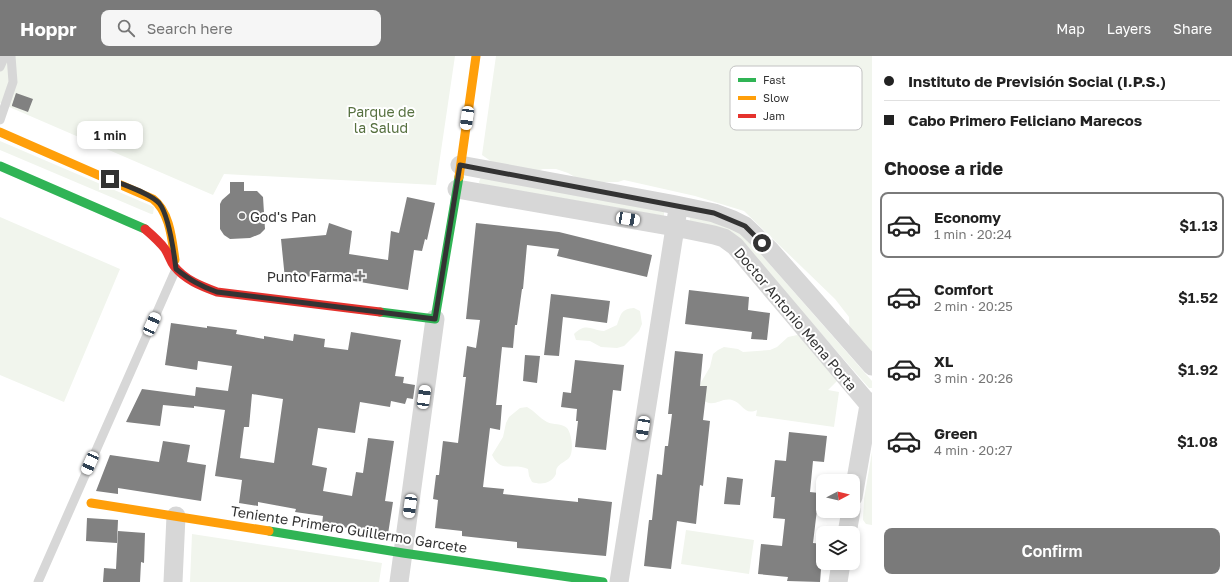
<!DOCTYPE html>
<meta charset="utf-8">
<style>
body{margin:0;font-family:"Golos Text",sans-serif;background:#f6f6f6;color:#222;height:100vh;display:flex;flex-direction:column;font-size:15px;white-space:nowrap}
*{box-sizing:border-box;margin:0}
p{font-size:13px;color:#767676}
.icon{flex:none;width:22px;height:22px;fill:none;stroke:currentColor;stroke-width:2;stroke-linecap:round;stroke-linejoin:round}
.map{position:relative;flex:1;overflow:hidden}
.side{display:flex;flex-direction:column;background:#fff;width:360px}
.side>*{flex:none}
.banner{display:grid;align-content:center;height:88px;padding:0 12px;background:#fff}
.needle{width:26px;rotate:83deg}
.buttons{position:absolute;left:816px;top:418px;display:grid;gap:8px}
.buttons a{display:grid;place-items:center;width:44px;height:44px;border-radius:8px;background:#fff;box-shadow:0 2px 6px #0003;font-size:20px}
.end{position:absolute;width:18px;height:18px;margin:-9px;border:5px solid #333;background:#fff;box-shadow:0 0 0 2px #fff}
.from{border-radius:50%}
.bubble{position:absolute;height:28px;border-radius:8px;background:#fff;box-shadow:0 2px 6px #0003;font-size:13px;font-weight:600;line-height:28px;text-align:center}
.car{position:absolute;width:12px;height:24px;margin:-12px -6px;border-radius:5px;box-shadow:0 0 3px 1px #0007;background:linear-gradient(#fff 24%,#345 0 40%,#fff 0 76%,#345 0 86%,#fff 0)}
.banner b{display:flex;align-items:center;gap:14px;height:38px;font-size:15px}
.banner b+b{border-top:1px solid #e0e0e0}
.banner i{width:10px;height:10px;background:#222}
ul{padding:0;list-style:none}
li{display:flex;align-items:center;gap:12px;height:66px;margin:0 8px 6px;padding:0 4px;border:2px solid transparent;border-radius:8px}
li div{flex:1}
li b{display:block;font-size:15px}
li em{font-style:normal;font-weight:600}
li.current{border-color:#7a7a7a}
li>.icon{width:36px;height:36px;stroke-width:1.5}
h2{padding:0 12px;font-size:18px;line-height:48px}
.button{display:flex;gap:8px;margin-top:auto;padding:8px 12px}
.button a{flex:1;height:46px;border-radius:8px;background:#7a7a7a;color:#fff;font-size:16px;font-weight:600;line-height:46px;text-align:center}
header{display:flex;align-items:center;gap:24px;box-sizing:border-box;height:56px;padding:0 20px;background:#7a7a7a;color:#fff}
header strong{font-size:19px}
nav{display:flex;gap:22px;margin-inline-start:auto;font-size:14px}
.search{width:280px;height:36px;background:#f6f6f6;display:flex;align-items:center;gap:10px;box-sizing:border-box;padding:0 14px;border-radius:8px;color:#767676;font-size:15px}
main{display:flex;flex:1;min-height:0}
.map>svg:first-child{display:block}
.green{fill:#f1f5ed}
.building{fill:#818181;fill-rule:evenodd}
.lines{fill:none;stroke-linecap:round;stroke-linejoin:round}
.lane{stroke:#d7d7d7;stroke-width:9}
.street{stroke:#d7d7d7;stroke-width:19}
.fast{stroke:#30b455;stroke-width:9}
.slow{stroke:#ff9f0a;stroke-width:9}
.jam{stroke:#e5322d;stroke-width:9}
.route{stroke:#333;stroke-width:5}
.poi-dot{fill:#7a7a7a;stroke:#fff;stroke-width:1.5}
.labels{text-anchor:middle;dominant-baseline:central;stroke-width:4;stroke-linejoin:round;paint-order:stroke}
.park-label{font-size:14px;fill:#56703f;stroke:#fff}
.poi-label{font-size:14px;fill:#333;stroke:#fff;text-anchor:start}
.street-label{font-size:14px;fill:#333;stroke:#fff}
.key{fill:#fff;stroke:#c2c2c2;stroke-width:1}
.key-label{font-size:11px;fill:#333}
</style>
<header>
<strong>Hoppr</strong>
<div class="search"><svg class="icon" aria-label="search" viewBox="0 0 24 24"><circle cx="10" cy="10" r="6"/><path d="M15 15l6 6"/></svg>Search here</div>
<nav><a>Map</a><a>Layers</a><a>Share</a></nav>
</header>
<main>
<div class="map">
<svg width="872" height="526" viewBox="0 0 872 526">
<rect width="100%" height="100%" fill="#fff"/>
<path class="green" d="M0,0H455L436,129L224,118L213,139L0,47Z
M496,0H872V311L850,280L849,261L835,243L744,155L695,140L624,124L618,126H592L580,124L568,117L556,113H543L531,117L505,115L482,99Z
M0,85L154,151L153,158H151L0,94Z
M481,121L664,155V160L480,128L479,126Z
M0,161L120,213L64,346L0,319Z
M690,161L716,164L745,180L872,325V332H869L739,184L690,166Z
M634,252L640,255L642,268L639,275L624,290L617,292L601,291L590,285L576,284L574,278C586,266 591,274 604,275L617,269C621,258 621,253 634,252Z
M802,278L837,325L828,334L839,336L834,371L756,360L757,354C744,360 743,347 732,344C719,341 713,355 700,341V328L710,311L713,298L718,294L724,291L738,293L743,296L770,294L777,291L788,281Z
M527,351C535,355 539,362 547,366C553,369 562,367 567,372C572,378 574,396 569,402C566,405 559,408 557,412C556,413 556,416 556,418C551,428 541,429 532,426L529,420L528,413C513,406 501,418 492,399L503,381L506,367L509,361L520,352Z
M872,396V469L866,468L863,464L864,443Z
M686,474L754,484L749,518L681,508Z
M192,478L382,507L379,526H190Z"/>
<path class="building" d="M16,37L33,43L28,56L12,50V49Z
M230,126H244V135H257L263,141L265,173L260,178L250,182L230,183L224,179L220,173V148L222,144L230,137Z
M407,141L435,147L427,184L425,183L422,195L414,194L408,234L348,224V223L332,218L285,223L281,183L326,179L329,167L352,175L349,198L388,204L391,175L399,177Z
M476,167L559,176L652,199L647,221L557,200L559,193L527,189L523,233H522L517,269H515L513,292L502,291L496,349H502L500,374L490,372L483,431L504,433L503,438L549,443L578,446V442L612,446L606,500L517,492V486L462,480V475L435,472L438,444L433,443L436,419H439L443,385L458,387L466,321H463L467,290L476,292L480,264L466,263Z
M689,234L749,241L748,254L770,257L767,284L751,283L752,276L685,268Z
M551,238L610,245L607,267L563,261L559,300L544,299Z
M171,267L207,272V270L237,274L236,278L264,283V280L293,285L294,278L325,283L324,291L348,294L351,276L401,284L395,320L404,321L403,327L415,329L413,343L407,342L405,348L391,345L390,351L360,346L355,377L318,372L312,409L327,412L323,435L352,440L356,416L363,417L368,382L394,385L385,445L393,446L388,478L322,468L323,460L295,456L296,453L258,446V450L239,447L242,424L215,420L225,354L194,350V352L163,349L160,370L126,366L142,333L195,340L196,331L228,335L232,310L198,305L197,314L165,309ZM252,338L283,343L274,407L240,402L244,371H249Z
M675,295L703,298L700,330H707L703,364L710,365L703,430L700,429L696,468L677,465L671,513L644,510L649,464H652L657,418L662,419L665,390H668L672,358H668Z
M525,299L540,300L537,327L523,325Z
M575,304L624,309L621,335L613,334L606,394L575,391L578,365H576L577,353L561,351L563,336L571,337Z
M789,376L827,380L824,406L813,405L810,436L819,437L813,487L823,488L820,526L787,525L788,521L758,518L761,488L782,490L785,463L773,462L775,441H771L775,404L786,405Z
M163,385L190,389L187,406L206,409L201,445L118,432V438L96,435L110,399L159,406Z
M727,421L743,423L740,449L724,448Z
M87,462L118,464L117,487L86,485Z
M118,475L145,477L144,507L141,506L140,526H103L104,512L116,513Z"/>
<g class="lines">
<path class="lane" d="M0,11L5,0
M0,64L13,26L11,0
M38,526L176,213"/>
<path class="street" d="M460,109L671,148L714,157L733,164L745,170L769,193L872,310
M457,133L675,171L714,179L724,182L735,190L872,352
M853,441L869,349L872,346
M847,477L851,455
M173,526L176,460
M399,526L435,263
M619,526L677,159
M838,526L841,507"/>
<path class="fast" d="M0,110L145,173
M380,256L435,263L459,121
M269,475L403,497L603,526"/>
<path class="slow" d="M0,76L153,143C170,156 172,184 175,204
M459,121L476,0
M91,447L269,475"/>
<path class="jam" d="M145,173C152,179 160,186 165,193C169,199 170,205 174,210C185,224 201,230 217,236L380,256"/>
</g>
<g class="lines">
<path class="route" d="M110,123C123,129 150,137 159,147C169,159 174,197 176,213C190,224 200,230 217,236L435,263L460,109L714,157L745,170L762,187"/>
</g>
<g class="poi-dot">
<circle cx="242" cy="160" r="4"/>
<path d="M358 214h4v4h4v4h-4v4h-4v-4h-4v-4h4z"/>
</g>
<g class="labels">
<g class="park-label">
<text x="381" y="55">Parque de<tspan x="381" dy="16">la Salud</tspan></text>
</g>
<g class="poi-label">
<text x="250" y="160">God's Pan</text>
<text x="352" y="220" text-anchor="end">Punto Farma</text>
</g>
<g class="street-label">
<text transform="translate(796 263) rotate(50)">Doctor Antonio Mena Porta</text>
<text transform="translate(349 473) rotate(9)">Teniente Primero Guillermo Garcete</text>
</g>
</g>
<rect x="730" y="10" width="132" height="64" rx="6" class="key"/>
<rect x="738" y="22" width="18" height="4" fill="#30b455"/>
<rect x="738" y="40" width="18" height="4" fill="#ff9f0a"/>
<rect x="738" y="58" width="18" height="4" fill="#e5322d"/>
<g class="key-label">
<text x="763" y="28">Fast</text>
<text x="763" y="46">Slow</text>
<text x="763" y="64">Jam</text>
</g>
</svg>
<div class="buttons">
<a><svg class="needle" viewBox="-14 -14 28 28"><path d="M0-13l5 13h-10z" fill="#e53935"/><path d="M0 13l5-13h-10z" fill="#767676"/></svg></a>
<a><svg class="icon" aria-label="layers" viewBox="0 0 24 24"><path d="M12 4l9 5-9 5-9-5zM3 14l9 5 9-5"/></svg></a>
</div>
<i class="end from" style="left:762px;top:187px"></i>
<i class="end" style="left:110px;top:123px"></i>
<div class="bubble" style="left:77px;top:65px;width:66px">1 min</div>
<i class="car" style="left:467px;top:62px;rotate:188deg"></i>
<i class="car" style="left:628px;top:163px;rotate:100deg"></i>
<i class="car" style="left:152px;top:268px;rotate:24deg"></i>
<i class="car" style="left:424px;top:341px;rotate:8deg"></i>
<i class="car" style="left:643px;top:372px;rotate:189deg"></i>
<i class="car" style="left:90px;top:407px;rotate:204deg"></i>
<i class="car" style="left:410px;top:450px;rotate:188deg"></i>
</div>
<section class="side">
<div class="banner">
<b><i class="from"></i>Instituto de Previsión Social (I.P.S.)</b>
<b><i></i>Cabo Primero Feliciano Marecos</b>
</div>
<h2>Choose a ride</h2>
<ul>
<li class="current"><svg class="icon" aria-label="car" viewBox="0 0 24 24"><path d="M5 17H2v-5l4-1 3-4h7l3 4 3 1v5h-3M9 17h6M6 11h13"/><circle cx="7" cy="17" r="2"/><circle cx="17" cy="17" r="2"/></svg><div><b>Economy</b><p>1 min · 20:24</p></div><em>$1.13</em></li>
<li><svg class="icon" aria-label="car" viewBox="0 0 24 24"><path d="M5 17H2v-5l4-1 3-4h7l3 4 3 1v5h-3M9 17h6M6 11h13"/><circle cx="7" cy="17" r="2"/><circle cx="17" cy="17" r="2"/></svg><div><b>Comfort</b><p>2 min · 20:25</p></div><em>$1.52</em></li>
<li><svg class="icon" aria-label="car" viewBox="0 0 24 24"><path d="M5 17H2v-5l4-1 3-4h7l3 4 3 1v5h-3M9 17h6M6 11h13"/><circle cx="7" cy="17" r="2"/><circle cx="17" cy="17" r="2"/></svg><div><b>XL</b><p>3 min · 20:26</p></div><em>$1.92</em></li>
<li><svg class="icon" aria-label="car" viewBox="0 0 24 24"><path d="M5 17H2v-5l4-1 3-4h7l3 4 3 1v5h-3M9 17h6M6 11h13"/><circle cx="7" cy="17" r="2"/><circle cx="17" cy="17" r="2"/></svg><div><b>Green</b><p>4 min · 20:27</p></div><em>$1.08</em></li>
</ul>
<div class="button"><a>Confirm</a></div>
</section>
</main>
